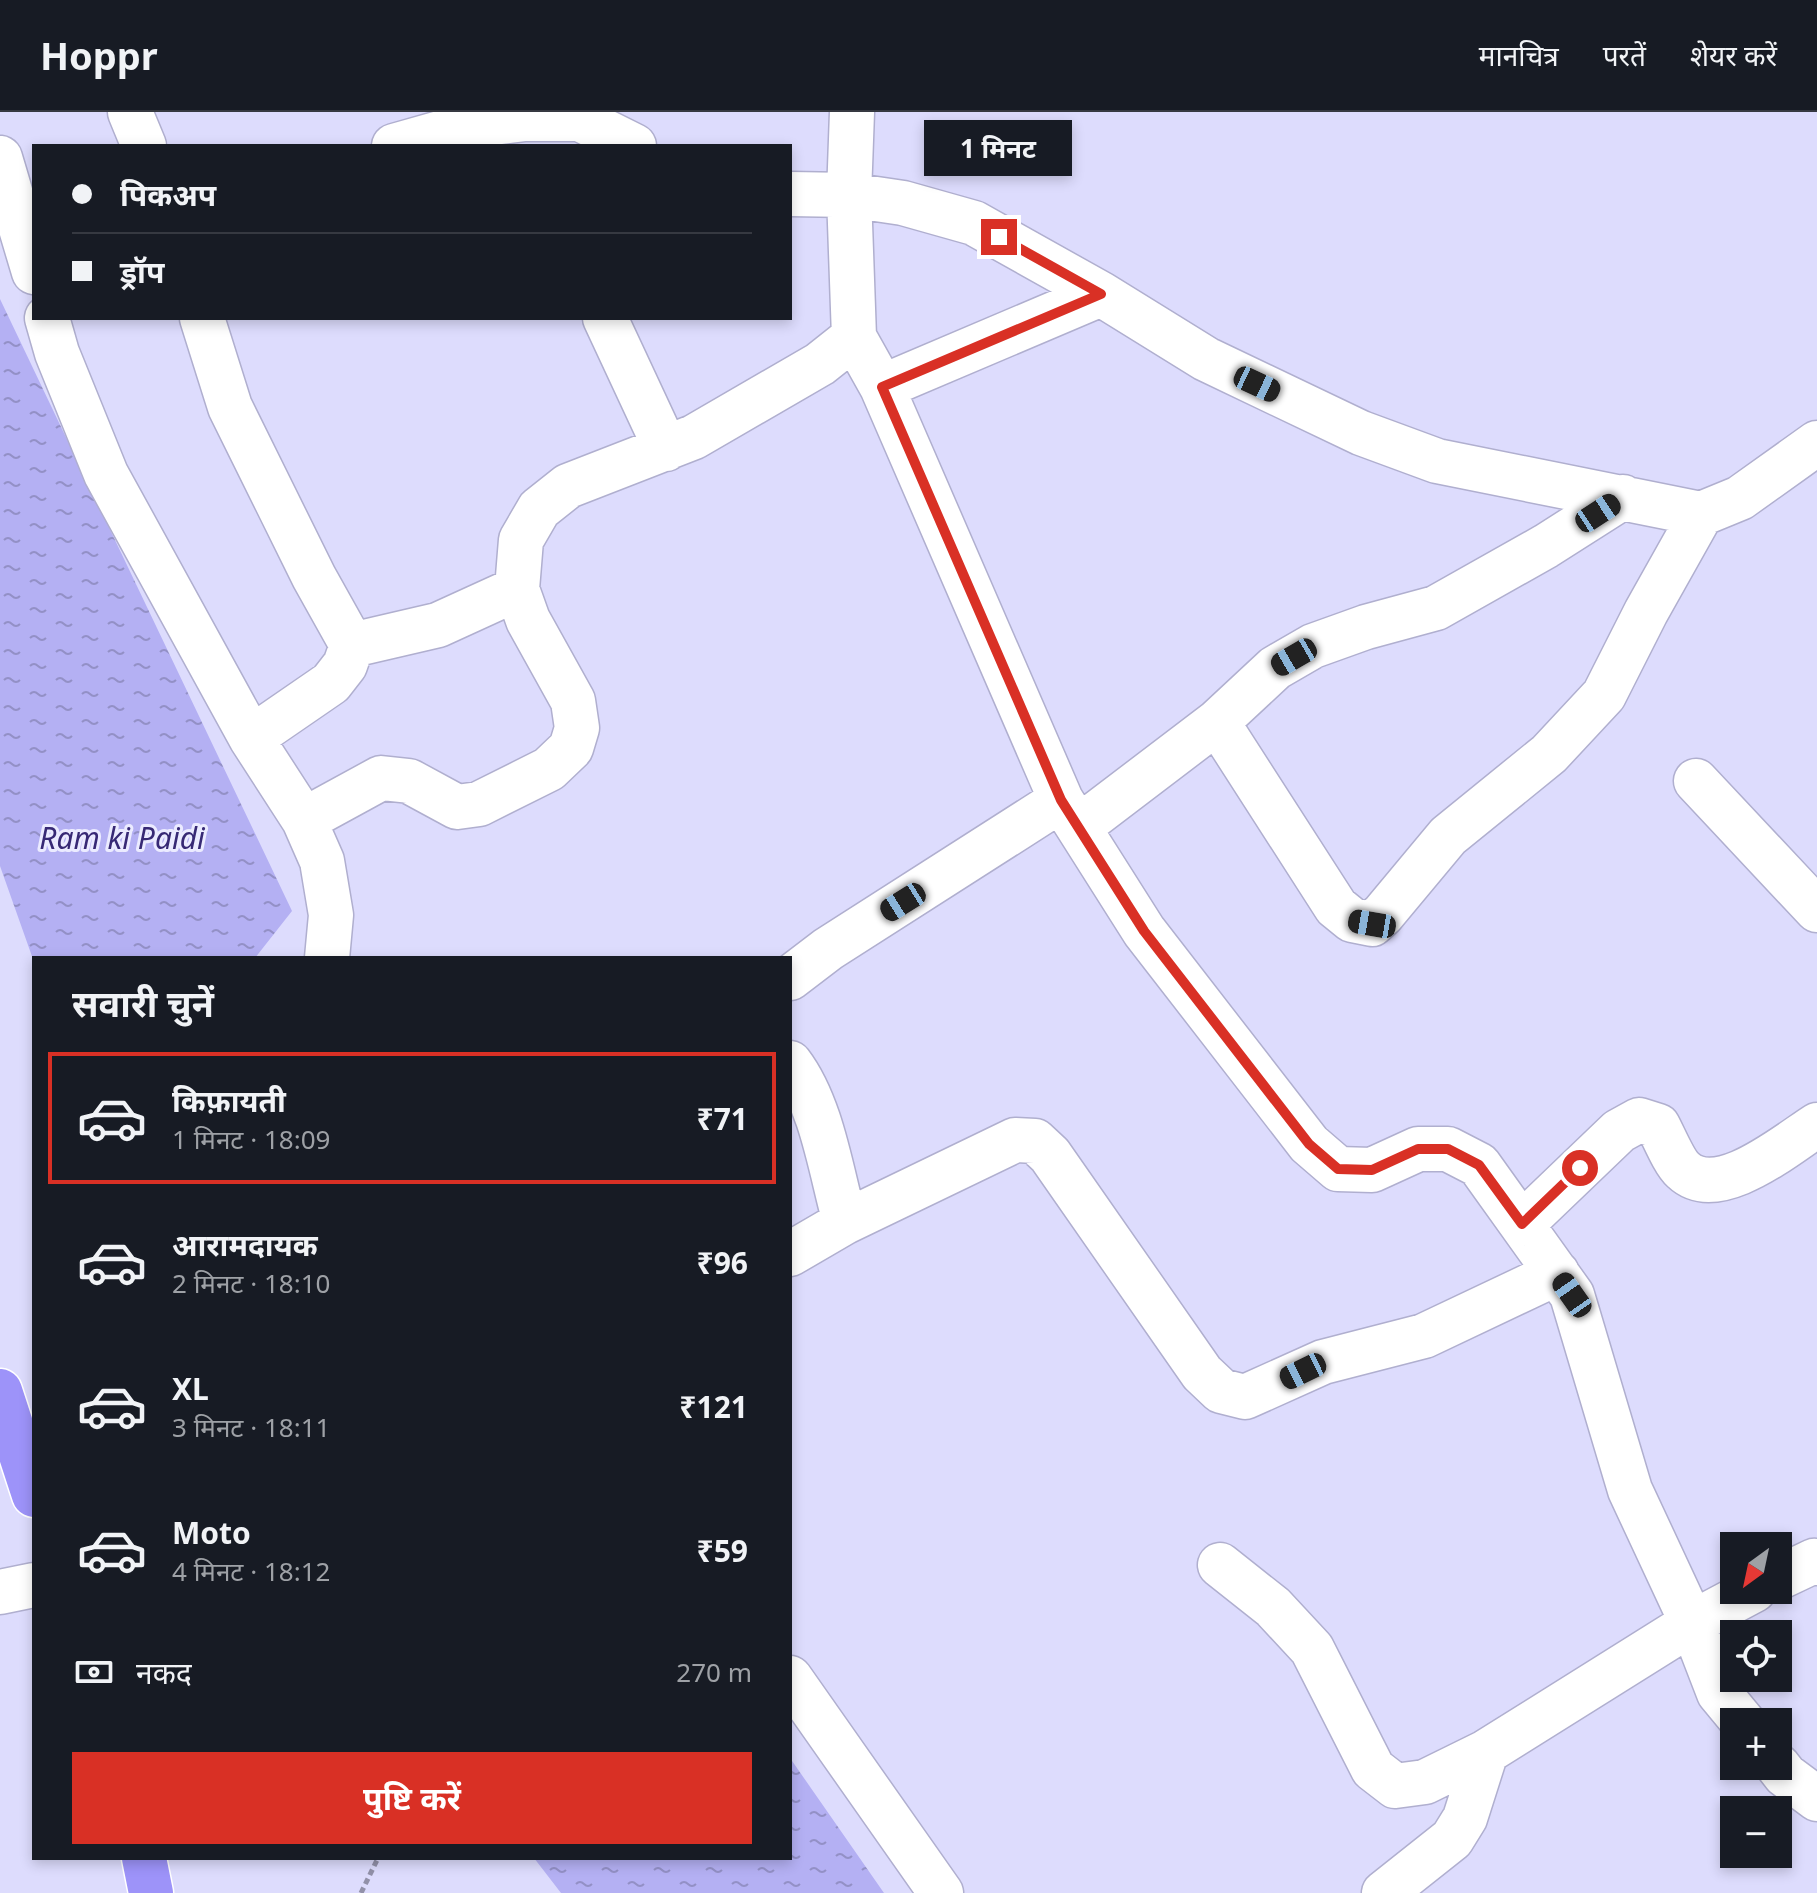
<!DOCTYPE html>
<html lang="hi">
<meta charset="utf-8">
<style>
body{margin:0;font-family:"Noto Sans","Noto Sans Devanagari",sans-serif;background:#20242c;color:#f1f3f6;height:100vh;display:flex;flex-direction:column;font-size:30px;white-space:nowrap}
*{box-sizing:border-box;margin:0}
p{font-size:26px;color:#9ea1a6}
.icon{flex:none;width:44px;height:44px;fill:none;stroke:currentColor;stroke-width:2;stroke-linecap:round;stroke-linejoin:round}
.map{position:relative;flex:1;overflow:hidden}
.side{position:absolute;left:32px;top:844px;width:760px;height:904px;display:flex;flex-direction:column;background:#171b24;border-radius:0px;box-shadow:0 4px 12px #0003}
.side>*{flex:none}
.top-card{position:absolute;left:32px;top:32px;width:760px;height:176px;border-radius:0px;box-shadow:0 4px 12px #0003;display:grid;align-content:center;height:176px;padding:0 40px;background:#171b24}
.needle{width:52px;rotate:213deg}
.tools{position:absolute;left:1720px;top:1420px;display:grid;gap:16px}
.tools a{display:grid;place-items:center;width:72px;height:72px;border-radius:0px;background:#171b24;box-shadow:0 4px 12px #0003;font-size:40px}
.end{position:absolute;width:36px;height:36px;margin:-18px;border:10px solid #d93025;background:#fff;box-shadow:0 0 0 4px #fff}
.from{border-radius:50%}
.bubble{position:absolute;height:56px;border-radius:0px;background:#171b24;box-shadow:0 4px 12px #0003;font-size:26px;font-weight:700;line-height:56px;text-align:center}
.car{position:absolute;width:24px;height:48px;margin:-24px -12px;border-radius:10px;box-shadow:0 0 6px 2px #0007;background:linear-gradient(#222 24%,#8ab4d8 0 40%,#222 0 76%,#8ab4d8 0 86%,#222 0)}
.top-card b{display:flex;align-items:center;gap:28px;height:76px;font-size:30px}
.top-card b+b{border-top:2px solid #363941}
.top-card i{width:20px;height:20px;background:#f1f3f6}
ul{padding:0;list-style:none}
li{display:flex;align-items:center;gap:24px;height:132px;margin:0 16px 12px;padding:0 24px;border:4px solid transparent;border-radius:0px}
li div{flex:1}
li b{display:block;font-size:30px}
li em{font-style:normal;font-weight:700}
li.selected{border-color:#d93025}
li>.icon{width:72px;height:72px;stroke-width:1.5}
h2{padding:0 40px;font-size:36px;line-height:96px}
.pay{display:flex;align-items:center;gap:20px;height:88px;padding:0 40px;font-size:30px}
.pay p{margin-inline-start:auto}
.cta{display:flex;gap:16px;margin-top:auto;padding:16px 40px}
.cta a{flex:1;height:92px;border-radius:0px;background:#d93025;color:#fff;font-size:32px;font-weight:700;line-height:92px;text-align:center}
header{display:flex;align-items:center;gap:48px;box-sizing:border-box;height:112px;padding:0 40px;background:#171b24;border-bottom:2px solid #363941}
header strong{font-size:38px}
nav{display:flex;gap:44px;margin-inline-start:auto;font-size:28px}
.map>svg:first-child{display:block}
.water{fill:url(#water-ripples)}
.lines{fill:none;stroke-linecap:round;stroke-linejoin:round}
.minor-casing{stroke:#b0afcf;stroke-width:47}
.highway-casing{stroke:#fff;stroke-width:47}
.path{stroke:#9291a9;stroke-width:5;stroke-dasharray:6 4;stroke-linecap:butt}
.minor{stroke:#fff;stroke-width:44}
.highway{stroke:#9d93f9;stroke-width:44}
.route{stroke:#d93025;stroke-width:10}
.labels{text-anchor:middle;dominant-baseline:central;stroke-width:6;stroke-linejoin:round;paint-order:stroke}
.water-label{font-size:30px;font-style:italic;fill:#372975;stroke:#ebebff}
</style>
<header>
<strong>Hoppr</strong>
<nav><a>मानचित्र</a><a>परतें</a><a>शेयर करें</a></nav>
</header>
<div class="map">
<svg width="1817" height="1781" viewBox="0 0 1817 1781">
<defs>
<pattern id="water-ripples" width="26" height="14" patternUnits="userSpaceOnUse" patternTransform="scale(2)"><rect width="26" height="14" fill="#b4b0f3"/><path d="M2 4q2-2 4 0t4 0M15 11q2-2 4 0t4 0" fill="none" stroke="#9390c6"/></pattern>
</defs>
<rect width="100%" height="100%" fill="#dddcfd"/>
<path class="water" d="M0,187L292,799L255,846H34V850L0,754Z
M790,1646L884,1781H561L534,1746H790Z"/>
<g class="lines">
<defs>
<path id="minor" d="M130,0L144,34
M852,0L849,83L854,225L882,275L1061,688L1144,819L1309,1032L1338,1057L1372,1058L1418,1037H1448L1479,1053L1572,1183L1630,1378L1692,1511L1719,1581L1743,1610
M394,34L461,15L525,7H580L634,34
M0,46L34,160
M790,82L849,83L903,91L974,111L1101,182L1206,247L1361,321L1437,349L1701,402L1740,386L1817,331
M47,206L57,241L106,362L251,626L304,708L322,749L331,803L327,846
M202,206L230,295L314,465L352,533L345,553L331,571L251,626
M605,206L666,337
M882,275L1101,182
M352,533L438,513L517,477
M1217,610L1336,795L1352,808L1372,812L1383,802L1448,724L1549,642L1604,583L1646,500L1701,402
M1696,669L1817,798
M304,708L381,666L409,669L457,695L479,692L549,657L571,636L577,616L573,589L528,508L517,477L521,428L539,397L568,374L694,325L820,252L854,225
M1079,715L1217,610L1275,556L1313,534L1366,515L1436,496L1546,434L1623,385
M790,866L828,837L1061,688
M790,951C822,993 831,1060 845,1110
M1522,1112L1619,1019L1639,1008L1658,1014C1664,1025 1674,1050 1683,1058C1718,1091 1787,1032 1817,1013
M790,1142L845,1110L1015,1028L1035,1029L1050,1043L1202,1261L1221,1279L1245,1285L1323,1250L1424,1224L1557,1161
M1220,1453L1273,1495L1312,1537L1373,1657L1395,1674L1425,1670L1486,1640L1692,1511L1754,1478
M1778,1466L1814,1449L1817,1451
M0,1480L34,1473
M790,1566L941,1781
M1778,1654L1785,1663L1817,1687
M1384,1781L1452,1727L1465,1706L1486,1640"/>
<path id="highway" d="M0,1279L34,1383
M144,1746L151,1781"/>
</defs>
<use href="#minor" class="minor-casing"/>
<use href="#highway" class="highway-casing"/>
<path class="path" d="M361,1781L378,1746"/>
<use href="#minor" class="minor"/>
<use href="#highway" class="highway"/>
</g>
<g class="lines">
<path class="route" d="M999,125L1101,182L882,275L1061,688L1144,819L1309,1032L1338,1057L1372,1058L1418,1037H1448L1479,1053L1522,1112L1580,1056"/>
</g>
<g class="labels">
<g class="water-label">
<text x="122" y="725">Ram ki Paidi</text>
</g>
</g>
</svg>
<div class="tools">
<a><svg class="needle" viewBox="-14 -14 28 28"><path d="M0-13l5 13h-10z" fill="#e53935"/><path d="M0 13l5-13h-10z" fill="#9ea1a6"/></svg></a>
<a><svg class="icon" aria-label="locate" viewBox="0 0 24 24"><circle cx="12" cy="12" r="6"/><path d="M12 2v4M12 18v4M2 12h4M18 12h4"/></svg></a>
<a>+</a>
<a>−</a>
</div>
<i class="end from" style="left:1580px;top:1056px"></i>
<i class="end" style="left:999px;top:125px"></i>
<div class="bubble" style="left:924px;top:8px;width:148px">1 मिनट</div>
<i class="car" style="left:1257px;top:272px;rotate:115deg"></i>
<i class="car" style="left:1598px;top:401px;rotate:57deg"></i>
<i class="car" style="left:1294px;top:545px;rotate:240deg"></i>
<i class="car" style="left:903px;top:790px;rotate:238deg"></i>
<i class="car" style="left:1372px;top:812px;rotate:280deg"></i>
<i class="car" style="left:1572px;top:1183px;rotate:325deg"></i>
<i class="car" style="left:1303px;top:1259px;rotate:244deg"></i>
<div class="top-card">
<b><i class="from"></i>पिकअप</b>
<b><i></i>ड्रॉप</b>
</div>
<section class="side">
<h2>सवारी चुनें</h2>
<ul>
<li class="selected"><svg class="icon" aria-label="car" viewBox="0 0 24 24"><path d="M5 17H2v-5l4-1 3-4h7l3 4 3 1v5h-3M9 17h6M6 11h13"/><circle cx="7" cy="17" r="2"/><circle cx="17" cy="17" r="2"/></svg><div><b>किफ़ायती</b><p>1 मिनट · 18:09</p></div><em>₹71</em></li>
<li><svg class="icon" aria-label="car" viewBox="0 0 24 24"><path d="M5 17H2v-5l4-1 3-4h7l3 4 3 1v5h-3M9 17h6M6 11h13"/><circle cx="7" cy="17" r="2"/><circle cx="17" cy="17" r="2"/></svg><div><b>आरामदायक</b><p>2 मिनट · 18:10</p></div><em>₹96</em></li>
<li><svg class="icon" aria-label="car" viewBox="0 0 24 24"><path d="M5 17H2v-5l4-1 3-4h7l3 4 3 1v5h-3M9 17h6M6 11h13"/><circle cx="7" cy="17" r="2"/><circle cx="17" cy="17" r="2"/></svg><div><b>XL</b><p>3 मिनट · 18:11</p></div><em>₹121</em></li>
<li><svg class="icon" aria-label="car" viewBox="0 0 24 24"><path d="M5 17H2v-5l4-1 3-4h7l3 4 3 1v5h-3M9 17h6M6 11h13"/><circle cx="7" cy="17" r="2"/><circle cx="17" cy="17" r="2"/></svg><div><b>Moto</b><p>4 मिनट · 18:12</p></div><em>₹59</em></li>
</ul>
<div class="pay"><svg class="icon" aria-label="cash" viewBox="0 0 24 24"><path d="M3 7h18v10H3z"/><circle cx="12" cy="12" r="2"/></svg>नकद<p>270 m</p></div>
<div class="cta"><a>पुष्टि करें</a></div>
</section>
</div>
